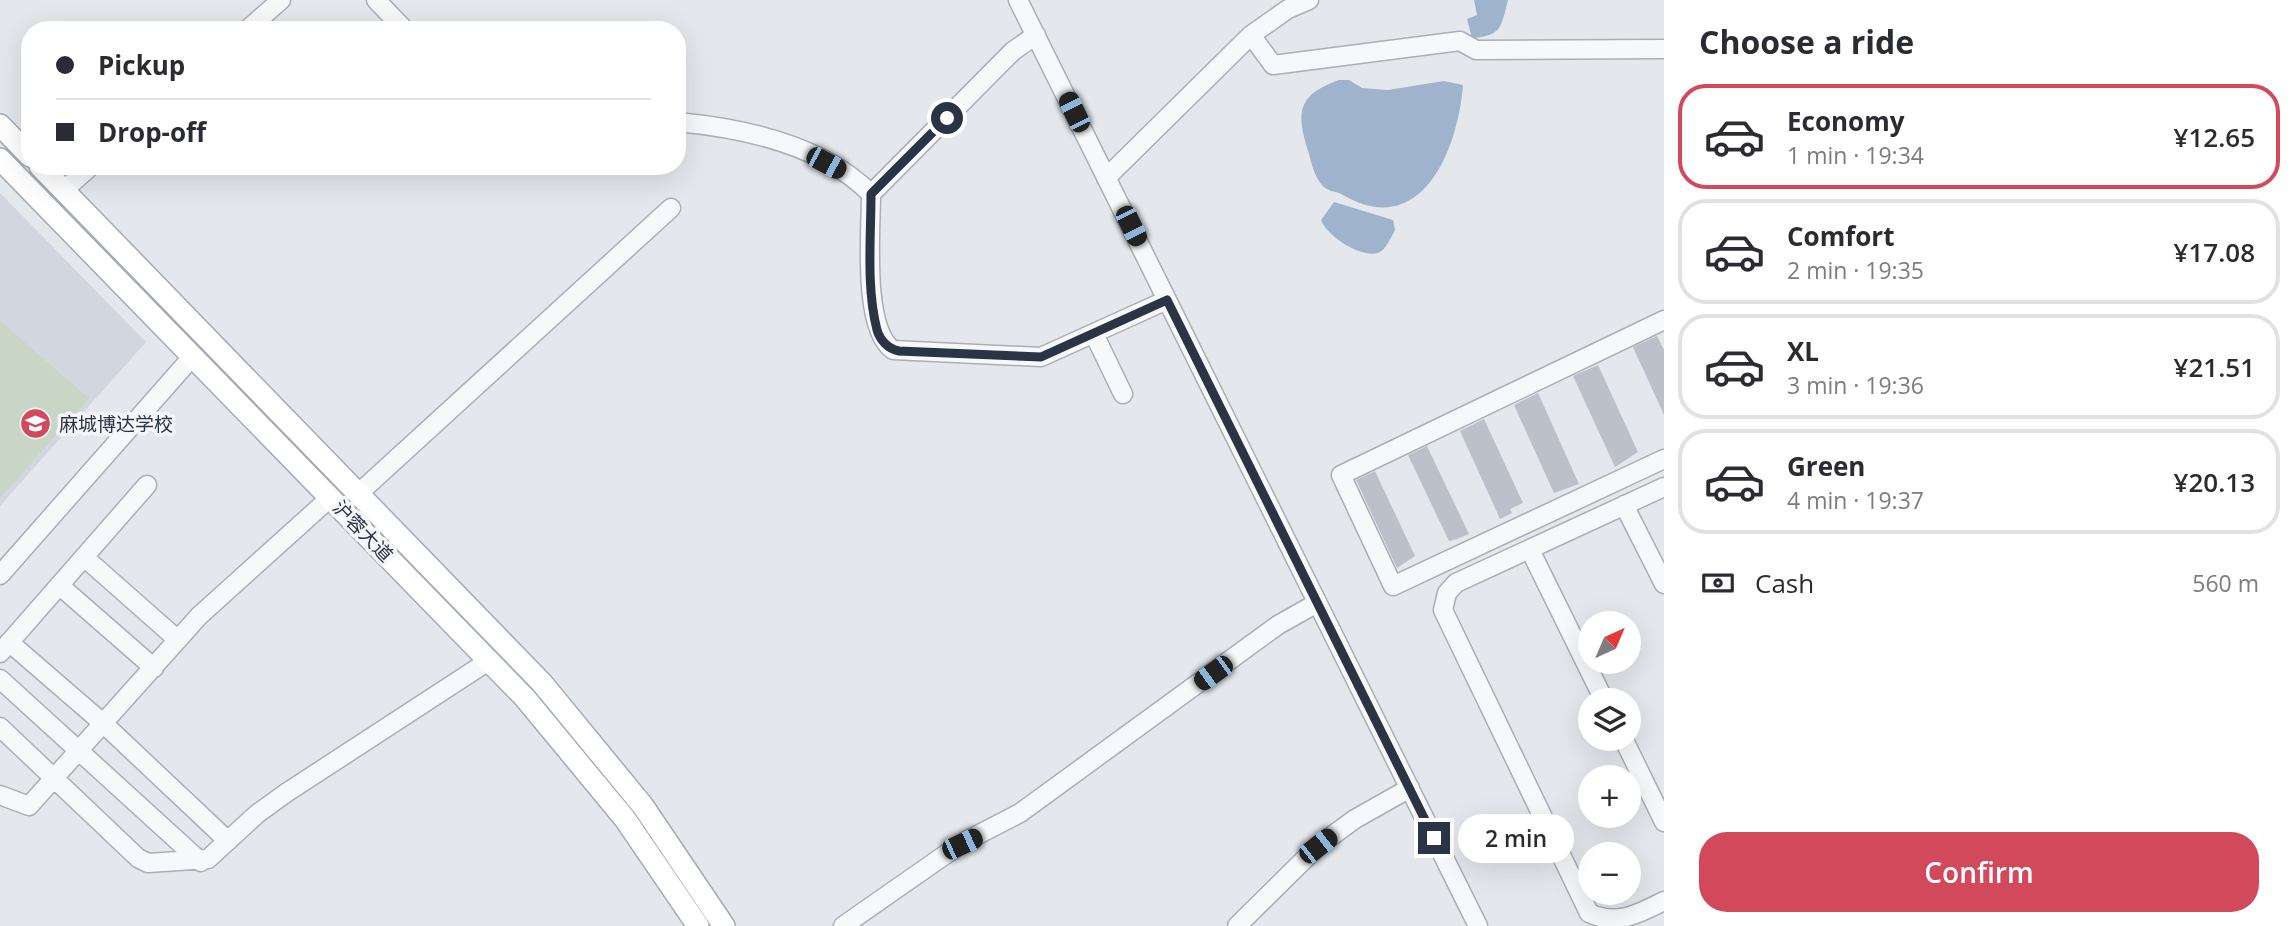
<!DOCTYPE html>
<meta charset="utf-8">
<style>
body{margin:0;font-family:"Open Sans","Noto Sans SC",sans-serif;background:#f2f2f3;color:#2b2b33;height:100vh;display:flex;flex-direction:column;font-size:26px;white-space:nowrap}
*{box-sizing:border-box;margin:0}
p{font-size:23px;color:#7c7c81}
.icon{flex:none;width:38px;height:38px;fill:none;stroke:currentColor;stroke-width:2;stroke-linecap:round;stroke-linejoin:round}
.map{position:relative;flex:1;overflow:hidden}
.details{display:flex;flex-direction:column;background:#fff;width:630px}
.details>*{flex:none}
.guide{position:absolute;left:21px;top:21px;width:665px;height:154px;border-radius:28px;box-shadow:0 7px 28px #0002;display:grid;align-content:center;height:154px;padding:0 35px;background:#fff}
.needle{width:46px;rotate:44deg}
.controls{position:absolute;left:1578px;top:611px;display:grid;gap:14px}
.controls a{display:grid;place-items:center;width:63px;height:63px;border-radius:50%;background:#fff;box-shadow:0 7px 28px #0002;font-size:35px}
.end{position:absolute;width:32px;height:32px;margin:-16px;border:9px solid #2b3445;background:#fff;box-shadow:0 0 0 4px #fff}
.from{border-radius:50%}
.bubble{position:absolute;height:49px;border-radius:24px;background:#fff;box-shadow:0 7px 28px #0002;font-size:23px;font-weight:600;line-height:49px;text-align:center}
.car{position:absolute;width:21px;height:42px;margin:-21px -10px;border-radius:9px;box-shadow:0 0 5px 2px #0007;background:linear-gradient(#222 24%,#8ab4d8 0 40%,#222 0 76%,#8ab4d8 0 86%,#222 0)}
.guide b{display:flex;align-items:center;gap:24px;height:66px;font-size:26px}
.guide b+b{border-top:2px solid #e1e1e2}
.guide i{width:18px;height:18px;background:#2b2b33}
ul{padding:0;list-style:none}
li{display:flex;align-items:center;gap:21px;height:105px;margin:0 14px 10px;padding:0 21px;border:4px solid #e1e1e2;border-radius:28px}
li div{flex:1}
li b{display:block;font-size:26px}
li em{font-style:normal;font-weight:600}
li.on{border-color:#d1495b}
li>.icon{width:63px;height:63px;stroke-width:1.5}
h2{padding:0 35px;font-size:32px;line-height:84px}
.pay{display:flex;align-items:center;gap:18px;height:77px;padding:0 35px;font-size:26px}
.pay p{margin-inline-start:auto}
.cta{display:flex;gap:14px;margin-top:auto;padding:14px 35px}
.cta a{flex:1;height:80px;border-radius:28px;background:#d1495b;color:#fff;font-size:28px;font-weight:600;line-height:80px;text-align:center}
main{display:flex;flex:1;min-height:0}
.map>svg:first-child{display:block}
.built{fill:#d2d6de}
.green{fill:#c9d6c5}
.water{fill:#9fb4cc}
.building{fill:#bbc0ca}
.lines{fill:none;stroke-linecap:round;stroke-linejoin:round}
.minor-casing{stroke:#a9aeb7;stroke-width:21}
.major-casing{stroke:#a3abb8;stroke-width:24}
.minor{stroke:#f7f8fa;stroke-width:18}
.major{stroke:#fff;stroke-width:21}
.route{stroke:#2b3445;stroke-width:9}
.labels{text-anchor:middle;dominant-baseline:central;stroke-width:7;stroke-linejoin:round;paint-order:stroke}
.poi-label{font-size:19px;fill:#2b3445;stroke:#f4f6f9;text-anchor:start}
.street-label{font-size:19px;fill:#2b3445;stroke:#f4f6f9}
</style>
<main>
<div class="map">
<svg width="1664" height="926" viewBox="0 0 1664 926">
<rect width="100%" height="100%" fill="#e4e7ec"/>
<path class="built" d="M0,193L146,342L0,506Z"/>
<path class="green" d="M0,321L89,398L0,498Z"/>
<path class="water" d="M1474,0H1508C1501,27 1502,36 1472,38L1467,19L1477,15Z
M1339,80H1349L1362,88L1388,90L1444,81L1463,85C1458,149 1422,241 1343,195C1337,191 1329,192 1324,187C1315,179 1312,165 1309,154C1296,114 1296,95 1339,80Z
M1334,202L1393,220L1395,230C1391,237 1386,250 1378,253C1360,258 1327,236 1321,220Z"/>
<path class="building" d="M1657,336L1664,350V415L1633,347Z
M1598,365L1638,452L1615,467L1573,376Z
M1538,393L1579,484L1554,493L1514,405Z
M1484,419L1523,503L1510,509L1512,513L1500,519L1460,431Z
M1427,446L1469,534L1457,539L1449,541L1408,455Z
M1375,471L1415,556L1397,568L1356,480Z"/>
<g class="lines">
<defs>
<path id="minor" d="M376,0L405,30
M1018,0L1478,926
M247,30L281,0
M1251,35L1288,9L1309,0
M677,122C743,128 822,144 871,194C871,231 862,328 893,350L1041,357L1167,300
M1106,178L1251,35L1273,65L1460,41L1476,50L1664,49
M64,190L91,166
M871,194L1013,51L1036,35
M1664,320L1341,475L1393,586L1664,459
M1094,334L1123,394
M1664,487L1456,583L1447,593L1443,610L1589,913C1617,926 1638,914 1664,901
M359,493L671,208
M1624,505L1664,584
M1530,550L1604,700
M84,557L178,640
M0,575L193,356
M59,585L154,668
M9,642L105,725L228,841
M0,653L147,485
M0,679L201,862
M0,727L138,858L148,863L208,859L257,814L286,793L490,660
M1623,738L1664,822
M0,795L29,806L199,616L331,497
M843,926L962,843L1020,813L1278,625L1317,603
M1237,926L1318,846L1355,819L1410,788"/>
<path id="major" d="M0,125L30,156
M0,159L525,698L625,819L698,926
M40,166L542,683L643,806L724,926"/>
</defs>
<use href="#minor" class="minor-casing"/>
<use href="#major" class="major-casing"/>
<use href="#minor" class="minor"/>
<use href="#major" class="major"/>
</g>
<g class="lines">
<path class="route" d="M947,118L871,194C871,238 866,287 877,330C880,340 888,349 899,351L1041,357L1167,300L1434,838"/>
</g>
<defs>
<symbol id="school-disc" viewBox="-11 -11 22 22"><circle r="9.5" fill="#d1495b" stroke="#f4f6f9"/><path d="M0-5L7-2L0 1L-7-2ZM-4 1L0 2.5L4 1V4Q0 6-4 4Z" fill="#fff"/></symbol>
</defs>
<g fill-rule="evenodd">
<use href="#school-disc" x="18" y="406" width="35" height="35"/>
</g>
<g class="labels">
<g class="poi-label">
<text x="59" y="424">麻城博达学校</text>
</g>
<g class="street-label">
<text transform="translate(363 531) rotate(46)">沪蓉大道</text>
</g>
</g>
</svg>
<div class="controls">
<a><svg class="needle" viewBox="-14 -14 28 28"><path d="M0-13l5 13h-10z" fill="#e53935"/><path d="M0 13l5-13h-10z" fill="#7c7c81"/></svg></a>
<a><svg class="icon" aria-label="layers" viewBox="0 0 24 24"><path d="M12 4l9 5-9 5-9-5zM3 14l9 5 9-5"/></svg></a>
<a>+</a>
<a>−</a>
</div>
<i class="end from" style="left:947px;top:118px"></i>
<i class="end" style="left:1434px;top:838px"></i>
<div class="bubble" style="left:1458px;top:814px;width:116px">2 min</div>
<i class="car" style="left:1074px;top:112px;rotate:334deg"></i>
<i class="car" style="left:826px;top:163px;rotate:118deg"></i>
<i class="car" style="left:1131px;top:226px;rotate:154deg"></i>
<i class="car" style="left:1213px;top:673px;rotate:234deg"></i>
<i class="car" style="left:962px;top:844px;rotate:65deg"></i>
<i class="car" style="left:1318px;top:846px;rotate:52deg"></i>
<div class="guide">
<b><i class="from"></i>Pickup</b>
<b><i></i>Drop-off</b>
</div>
</div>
<section class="details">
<h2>Choose a ride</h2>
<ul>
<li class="on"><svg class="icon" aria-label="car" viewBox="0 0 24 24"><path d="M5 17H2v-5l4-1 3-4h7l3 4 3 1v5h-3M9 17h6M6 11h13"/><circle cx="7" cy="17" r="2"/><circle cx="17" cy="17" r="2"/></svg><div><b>Economy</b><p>1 min · 19:34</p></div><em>¥12.65</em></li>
<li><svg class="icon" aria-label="car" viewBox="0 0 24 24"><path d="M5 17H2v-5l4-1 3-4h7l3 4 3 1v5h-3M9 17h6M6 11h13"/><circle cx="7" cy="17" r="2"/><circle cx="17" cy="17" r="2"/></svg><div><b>Comfort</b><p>2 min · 19:35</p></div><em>¥17.08</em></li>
<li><svg class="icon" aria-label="car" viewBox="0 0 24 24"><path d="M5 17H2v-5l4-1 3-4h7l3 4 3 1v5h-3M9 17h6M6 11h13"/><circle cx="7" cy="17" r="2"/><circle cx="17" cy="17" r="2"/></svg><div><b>XL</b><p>3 min · 19:36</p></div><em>¥21.51</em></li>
<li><svg class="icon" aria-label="car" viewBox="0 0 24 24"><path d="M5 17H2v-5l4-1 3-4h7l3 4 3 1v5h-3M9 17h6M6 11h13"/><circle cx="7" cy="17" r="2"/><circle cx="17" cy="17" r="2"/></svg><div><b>Green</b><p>4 min · 19:37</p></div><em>¥20.13</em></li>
</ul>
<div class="pay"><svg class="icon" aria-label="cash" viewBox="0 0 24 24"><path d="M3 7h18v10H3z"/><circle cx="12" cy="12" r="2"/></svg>Cash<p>560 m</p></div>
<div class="cta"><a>Confirm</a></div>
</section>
</main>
